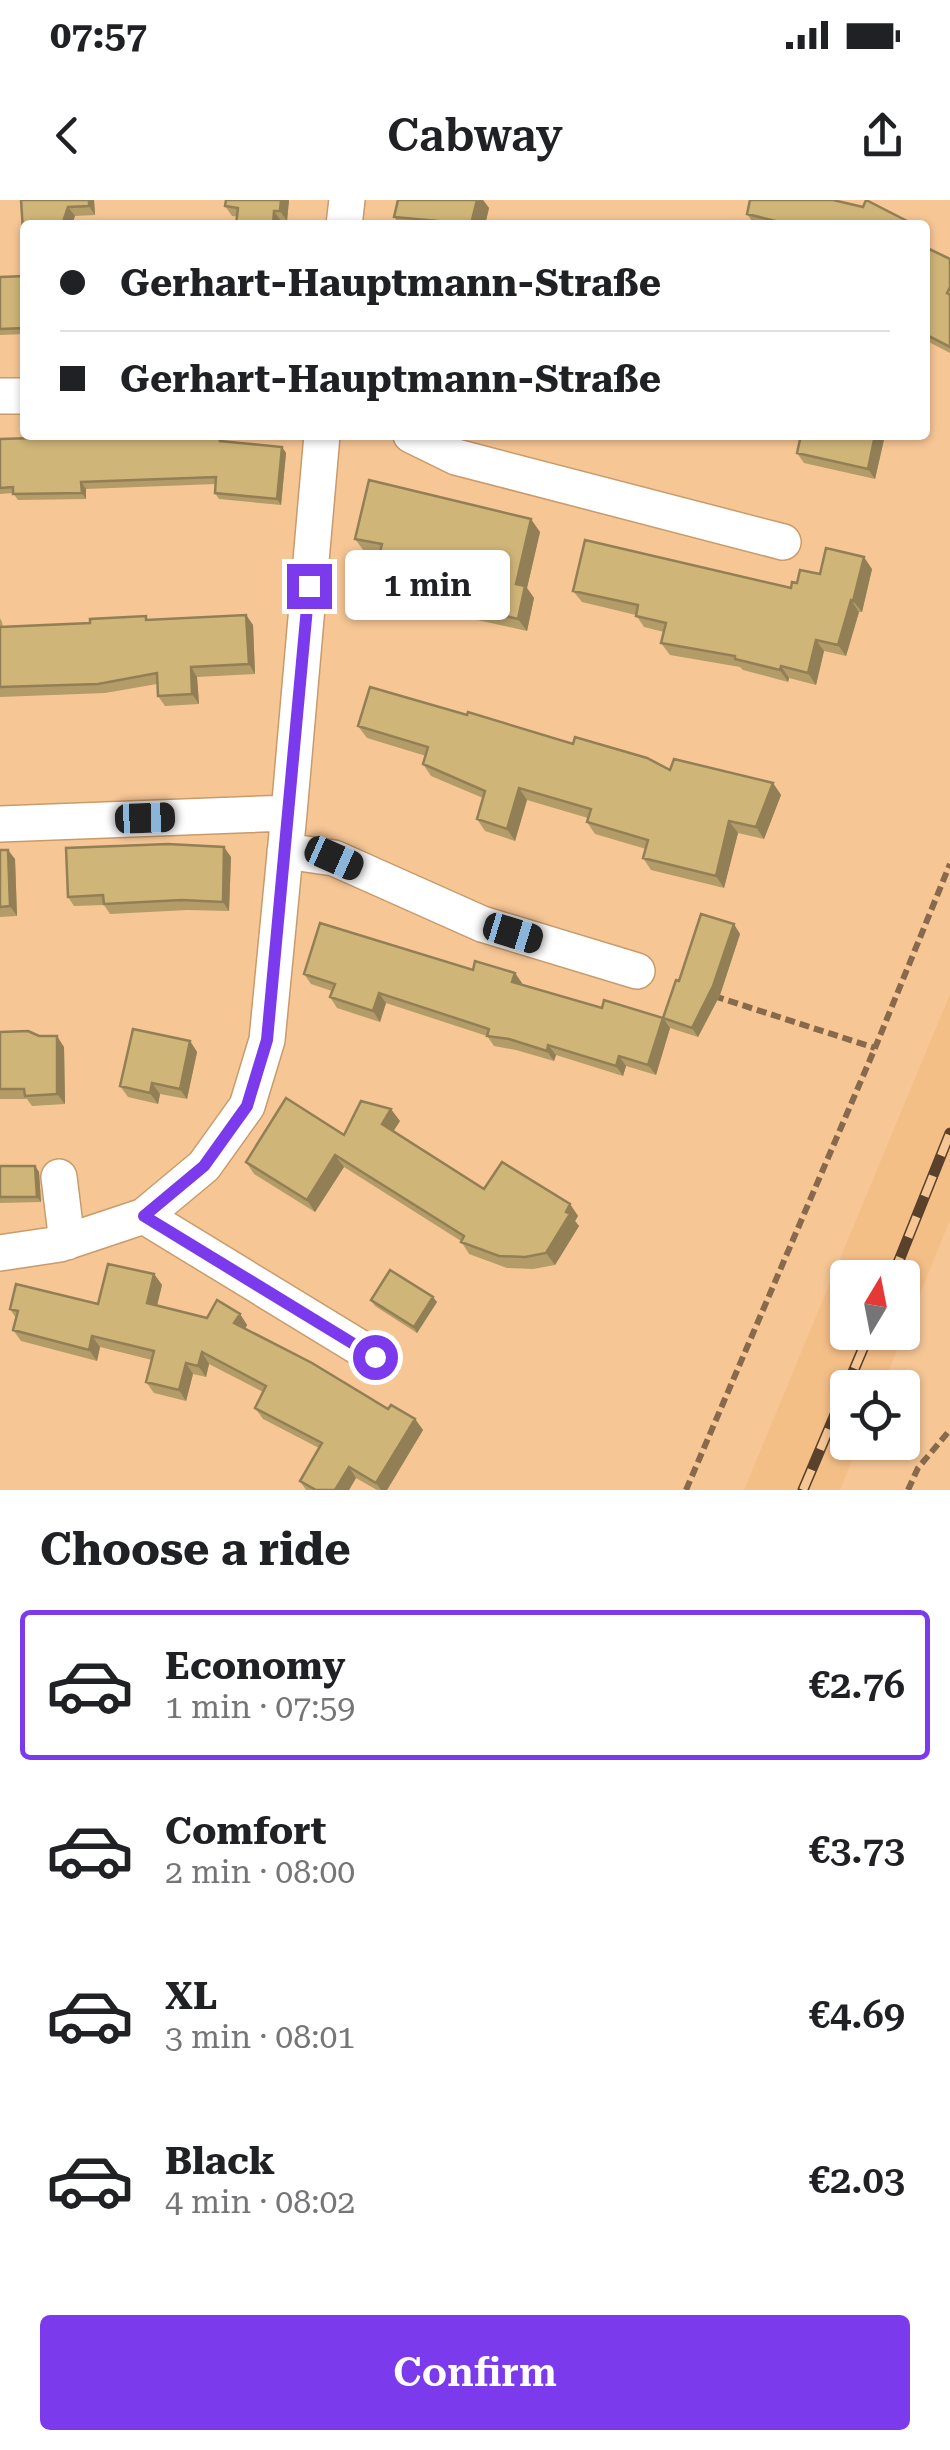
<!DOCTYPE html>
<meta charset="utf-8">
<style>
body{margin:0;font-family:"Roboto Serif",serif;background:#f6f6f6;color:#202124;height:100vh;display:flex;flex-direction:column;font-size:38px;white-space:nowrap}
*{box-sizing:border-box;margin:0}
p{font-size:32px;color:#757577}
.icon{flex:none;width:55px;height:55px;fill:none;stroke:currentColor;stroke-width:2;stroke-linecap:round;stroke-linejoin:round}
.map{position:relative;height:1290px;overflow:hidden}
.details{display:flex;flex-direction:column;background:#fff;flex:1}
.details>*{flex:none}
.banner{position:absolute;left:20px;top:20px;width:910px;height:220px;border-radius:10px;box-shadow:0 2px 8px #0004;display:grid;align-content:center;height:220px;padding:0 40px;background:#fff}
.needle{width:65px;rotate:10deg}
.controls{position:absolute;left:830px;top:1060px;display:grid;gap:20px}
.controls a{display:grid;place-items:center;width:90px;height:90px;border-radius:10px;background:#fff;box-shadow:0 2px 8px #0004;font-size:50px}
.end{position:absolute;width:45px;height:45px;margin:-22px;border:12px solid #7c3aed;background:#fff;box-shadow:0 0 0 5px #fff}
.from{border-radius:50%}
.bubble{position:absolute;height:70px;border-radius:10px;background:#fff;box-shadow:0 2px 8px #0004;font-size:32px;font-weight:600;line-height:70px;text-align:center}
.car{position:absolute;width:30px;height:60px;margin:-30px -15px;border-radius:12px;box-shadow:0 0 8px 2px #0007;background:linear-gradient(#222 24%,#8ab4d8 0 40%,#222 0 76%,#8ab4d8 0 86%,#222 0)}
.banner b{display:flex;align-items:center;gap:35px;height:95px;font-size:38px}
.banner b+b{border-top:2px solid #e0e0e0}
.banner i{width:25px;height:25px;background:#202124}
ul{padding:0;list-style:none}
li{display:flex;align-items:center;gap:30px;height:150px;margin:0 20px 15px;padding:0 20px;border:5px solid transparent;border-radius:10px}
li div{flex:1}
li b{display:block;font-size:38px}
li em{font-style:normal;font-weight:600}
li.active{border-color:#7c3aed}
li>.icon{width:90px;height:90px;stroke-width:1.5}
h2{padding:0 40px;font-size:45px;line-height:120px}
.primary-button{display:flex;gap:20px;margin-top:auto;padding:20px 40px}
.primary-button a{flex:1;height:115px;border-radius:10px;background:#7c3aed;color:#fff;font-size:40px;font-weight:600;line-height:115px;text-align:center}
.status{display:flex;justify-content:space-between;align-items:center;height:70px;padding:0 50px;background:#fff;direction:ltr}
.status svg{height:28px;fill:currentColor}
header{display:flex;justify-content:space-between;align-items:center;height:130px;padding:0 40px;background:#fff;font-size:45px;font-weight:600}
.map>svg:first-child{display:block}
.built{fill:#f4be87;fill-rule:evenodd}
.lines{fill:none;stroke-linecap:round;stroke-linejoin:round}
.minor-casing{stroke:#c99b6b;stroke-width:38}
.path{stroke:#89694b;stroke-width:6;stroke-dasharray:10 5;stroke-linecap:butt}
.minor{stroke:#fff;stroke-width:35}
.rail-casing{stroke:#5a412b;stroke-width:11}
.rail{stroke:#f6c695;stroke-width:8;stroke-dasharray:22;stroke-linecap:butt}
.wall{fill:#b39c68}
.shaded-wall{fill:#927f55}
.building{fill:#d0b579;stroke:#927f55;stroke-width:2.5}
.route{stroke:#7c3aed;stroke-width:12}
</style>
<div class="status"><b>07:57</b><svg viewBox="0 0 49 12"><path d="M0 12V9h3v3zM5 12V6h3v6zM10 12V3h3v9zM15 12V0h3v12zM26 1h20v11H26zM47 4h2v5h-2z"/></svg></div>
<header><svg class="icon" aria-label="back" viewBox="0 0 24 24"><path d="M15 5l-7 7 7 7"/></svg>Cabway<svg class="icon" aria-label="share" viewBox="0 0 24 24"><path d="M12 15V3M7 8l5-5 5 5M5 13v7h14v-7"/></svg></header>
<div class="map">
<svg width="950" height="1290" viewBox="0 0 950 1290">
<rect width="100%" height="100%" fill="#f6c695"/>
<path class="built" d="M950,794V1020L882,1187L848,1188V1242L859,1243L840,1290H744ZM848,1078H902V1132H848Z"/>
<g class="lines">
<defs>
<path id="minor" d="M344,25L347,0
M0,196H25
M411,235L456,257L783,342
M0,624L289,613
M285,651L334,658L482,724L637,771
M59,977L67,1042
M144,1016L375,1157
M0,1053L60,1044L144,1016L204,966L247,906L267,840L289,613L322,235"/>
</defs>
<use href="#minor" class="minor-casing"/>
<path class="path" d="M714,796L875,848
M686,1290L875,848L950,664
M908,1290L918,1268L950,1230"/>
<use href="#minor" class="minor"/>
<defs>
<path id="rail" d="M892,1078L950,933
M803,1290L870,1132"/>
</defs>
<use href="#rail" class="rail-casing"/>
<use href="#rail" class="rail"/>
</g>
<path class="wall" d="M21,0H94L95,15L75,16L25,25V48Z
M289,0L287,21L232,16L225,6Z
M398,0H483L489,8L485,25H400L394,17Z
M747,14L915,25H758L754,24Z
M925,47L950,59V153L925,140Z
M25,76V134L0,135V77Z
M136,235H221L223,241L282,247L286,253L281,305L219,299L215,293L216,284L86,289V299L18,300L13,293L0,294V239Z
M885,235L875,279L804,263L797,253Z
M540,332L527,388L534,398L527,431L464,417L455,404L457,396L385,380L376,368L379,354L364,351L355,339Z
M872,369L862,412H859L846,456L824,451L816,485L789,478L788,482L743,470L740,467L670,455L661,443L664,432L644,427L636,415L582,402L573,391L791,388L797,383L820,374Z
M246,415L253,425L255,474L197,477L199,504L165,506L158,496L157,484L105,493L0,497V418L2,422L3,427Z
M467,515L670,570L773,583L781,595L764,639L738,633L724,688L651,670L643,658L646,649L595,634L587,622L588,618L527,600L515,641L485,631L477,619L483,598L431,576L423,564L426,556L367,538L358,526Z
M0,650L15,659L17,716L0,717Z
M231,657L229,711L188,710L110,714L104,705L74,706L68,697Z
M740,734L720,795L698,837L670,828L656,875L626,866L623,876L556,855L554,861L516,850L494,846L487,836L386,803L380,822L337,808L330,797L332,791L311,784L304,774L473,770L515,773L522,784L602,808L663,818L679,781Z
M0,832L64,847L65,904L32,906L27,899H0Z
M190,841L197,852L187,899L160,894L158,904L128,897L120,886Z
M400,921L393,932L484,989L570,1004L578,1016L575,1021L579,1026L555,1065L533,1069L507,1068L469,1054L461,1041L344,967L315,1012L254,974L246,962Z
M0,966H35L39,972L41,1002L0,1003Z
M154,1074L162,1085L157,1105L207,1118L240,1114L247,1125L245,1129L388,1209L415,1219L423,1230L387,1290H377L356,1278L349,1290H306L300,1281L319,1248L263,1219L255,1208L263,1192L209,1164L206,1177L193,1174L186,1201L154,1193L146,1182L152,1160L100,1147L97,1161L21,1141L13,1130L16,1118L10,1109L98,1104Z
M371,1100L437,1102L417,1133L375,1106Z"/>
<path class="shaded-wall" d="M89,0H94L95,15L89,6Z
M281,0H289L287,21L280,11Z
M477,0H483L489,8L485,25L471,24Z
M68,7L75,16L72,25H63Z
M274,11L281,21V25H273Z
M875,235H885L875,279L868,269Z
M282,247L286,253L281,305L277,299Z
M81,282L86,289V299L82,293Z
M531,319L540,332L527,388L534,398L527,431L518,419L516,384Z
M864,357L872,369L862,412L853,401Z
M851,400L859,412L846,456L838,445Z
M246,415L253,425L255,474L249,464Z
M816,440L824,451L816,485L808,473Z
M781,466L789,478L788,482L780,470Z
M191,467L197,477L199,504L192,494Z
M773,583L781,595L764,639L756,627Z
M519,588L527,600L515,641L507,629Z
M729,621L738,633L724,688L716,676Z
M224,647L231,657L229,711L223,702Z
M8,650L15,659L17,716L10,706Z
M734,724L740,734L720,795L698,837L692,828Z
M515,773L522,783L519,792L512,782Z
M379,793L386,803L380,822L373,811Z
M663,818L670,828L656,875L648,865Z
M57,836L64,847L65,904L57,894Z
M190,841L197,852L187,899L180,889Z
M548,845L556,855L554,861L547,851Z
M619,856L626,866L623,876L616,866Z
M152,883L160,894L158,904L150,893Z
M391,909L400,921L390,936L382,924Z
M335,955L344,967L315,1012L307,1000Z
M35,966L39,972L41,1002L37,997Z
M570,1004L578,1016L575,1021L579,1026L555,1065L546,1053Z
M154,1074L162,1085L155,1114L147,1103Z
M433,1097L437,1102L417,1133L414,1127Z
M240,1114L247,1125L242,1134L234,1123Z
M92,1136L100,1147L97,1161L89,1150Z
M202,1152L209,1164L206,1177L198,1166Z
M186,1163L193,1174L186,1201L179,1190Z
M415,1219L423,1230L387,1290H381L376,1283Z
M349,1267L356,1278L349,1290H335Z"/>
<path class="building" d="M21,0H89V6L68,7L62,25H25L24,46Z
M226,0H281L280,11H274L273,25H236L238,8L225,6Z
M398,0H477L471,24L394,17Z
M750,0H833L863,7L866,0L915,25H792L747,14Z
M925,47L950,59V87L947,93L950,95V147L925,134Z
M25,76V128L0,129V77Z
M136,235H218L220,241L282,247L277,299L215,293L216,277L81,282L82,293L13,294V287L0,288V239Z
M801,235H875L868,269L797,253Z
M369,280L531,319L516,384L525,386L518,419L455,404L460,386L376,368L382,344L355,339Z
M585,340L791,388L792,382L797,383L800,370L820,374L826,348L864,357L853,401L851,400L838,445L816,440L808,473L781,466L780,470L735,459V456L661,443L666,423L636,416L638,405L573,391Z
M246,415L249,464L191,467L192,494L158,496L157,473L98,484L0,487V427L90,423V419L146,416V420Z
M370,487L467,515L468,512L573,544L575,537L647,558L670,570L674,559L773,583L756,627L729,621L716,676L643,658L648,640L587,622L591,609L519,588L507,629L477,619L485,591L423,564L428,547L358,526Z
M168,644L224,647L223,702L182,700L104,704L103,695L68,697L66,648Z
M0,650H8L10,706L0,707Z
M701,714L734,724L713,786L692,828L663,818L676,780L679,781Z
M320,723L473,770L475,761L515,773L512,782L602,808L604,800L663,818L648,865L619,856L616,866L548,845L547,851L509,839L487,836L489,829L379,793L373,811L330,797L335,784L304,774Z
M133,829L190,841L180,889L152,883L150,893L120,886Z
M28,831L39,836H57V894L25,896L24,889H0V832Z
M286,898L344,935L361,901L391,909L382,924L484,989L502,962L570,1004L566,1012L570,1014L546,1053L525,1057L499,1056L461,1042L464,1036L335,955L307,1000L246,962Z
M0,966H35L37,997H0Z
M108,1064L154,1074L147,1103L207,1118L217,1100L240,1114L234,1123L312,1163L388,1209L391,1205L415,1219L376,1283L349,1267L335,1290H316L300,1281L322,1243L255,1208L266,1186L202,1152L198,1166L186,1163L179,1190L146,1182L154,1151L92,1136L89,1150L13,1130L18,1111L10,1109L16,1084L98,1104Z
M390,1070L433,1097L414,1127L371,1100Z"/>
<g class="lines">
<path class="route" d="M309,386L267,840L247,906L204,966L144,1016L375,1157"/>
</g>
</svg>
<div class="controls">
<a><svg class="needle" viewBox="-14 -14 28 28"><path d="M0-13l5 13h-10z" fill="#e53935"/><path d="M0 13l5-13h-10z" fill="#757577"/></svg></a>
<a><svg class="icon" aria-label="locate" viewBox="0 0 24 24"><circle cx="12" cy="12" r="6"/><path d="M12 2v4M12 18v4M2 12h4M18 12h4"/></svg></a>
</div>
<i class="end from" style="left:375px;top:1157px"></i>
<i class="end" style="left:309px;top:386px"></i>
<div class="bubble" style="left:345px;top:350px;width:165px">1 min</div>
<i class="car" style="left:145px;top:618px;rotate:88deg"></i>
<i class="car" style="left:334px;top:658px;rotate:114deg"></i>
<i class="car" style="left:513px;top:733px;rotate:107deg"></i>
<div class="banner">
<b><i class="from"></i>Gerhart-Hauptmann-Straße</b>
<b><i></i>Gerhart-Hauptmann-Straße</b>
</div>
</div>
<section class="details">
<h2>Choose a ride</h2>
<ul>
<li class="active"><svg class="icon" aria-label="car" viewBox="0 0 24 24"><path d="M5 17H2v-5l4-1 3-4h7l3 4 3 1v5h-3M9 17h6M6 11h13"/><circle cx="7" cy="17" r="2"/><circle cx="17" cy="17" r="2"/></svg><div><b>Economy</b><p>1 min · 07:59</p></div><em>€2.76</em></li>
<li><svg class="icon" aria-label="car" viewBox="0 0 24 24"><path d="M5 17H2v-5l4-1 3-4h7l3 4 3 1v5h-3M9 17h6M6 11h13"/><circle cx="7" cy="17" r="2"/><circle cx="17" cy="17" r="2"/></svg><div><b>Comfort</b><p>2 min · 08:00</p></div><em>€3.73</em></li>
<li><svg class="icon" aria-label="car" viewBox="0 0 24 24"><path d="M5 17H2v-5l4-1 3-4h7l3 4 3 1v5h-3M9 17h6M6 11h13"/><circle cx="7" cy="17" r="2"/><circle cx="17" cy="17" r="2"/></svg><div><b>XL</b><p>3 min · 08:01</p></div><em>€4.69</em></li>
<li><svg class="icon" aria-label="car" viewBox="0 0 24 24"><path d="M5 17H2v-5l4-1 3-4h7l3 4 3 1v5h-3M9 17h6M6 11h13"/><circle cx="7" cy="17" r="2"/><circle cx="17" cy="17" r="2"/></svg><div><b>Black</b><p>4 min · 08:02</p></div><em>€2.03</em></li>
</ul>
<div class="primary-button"><a>Confirm</a></div>
</section>
